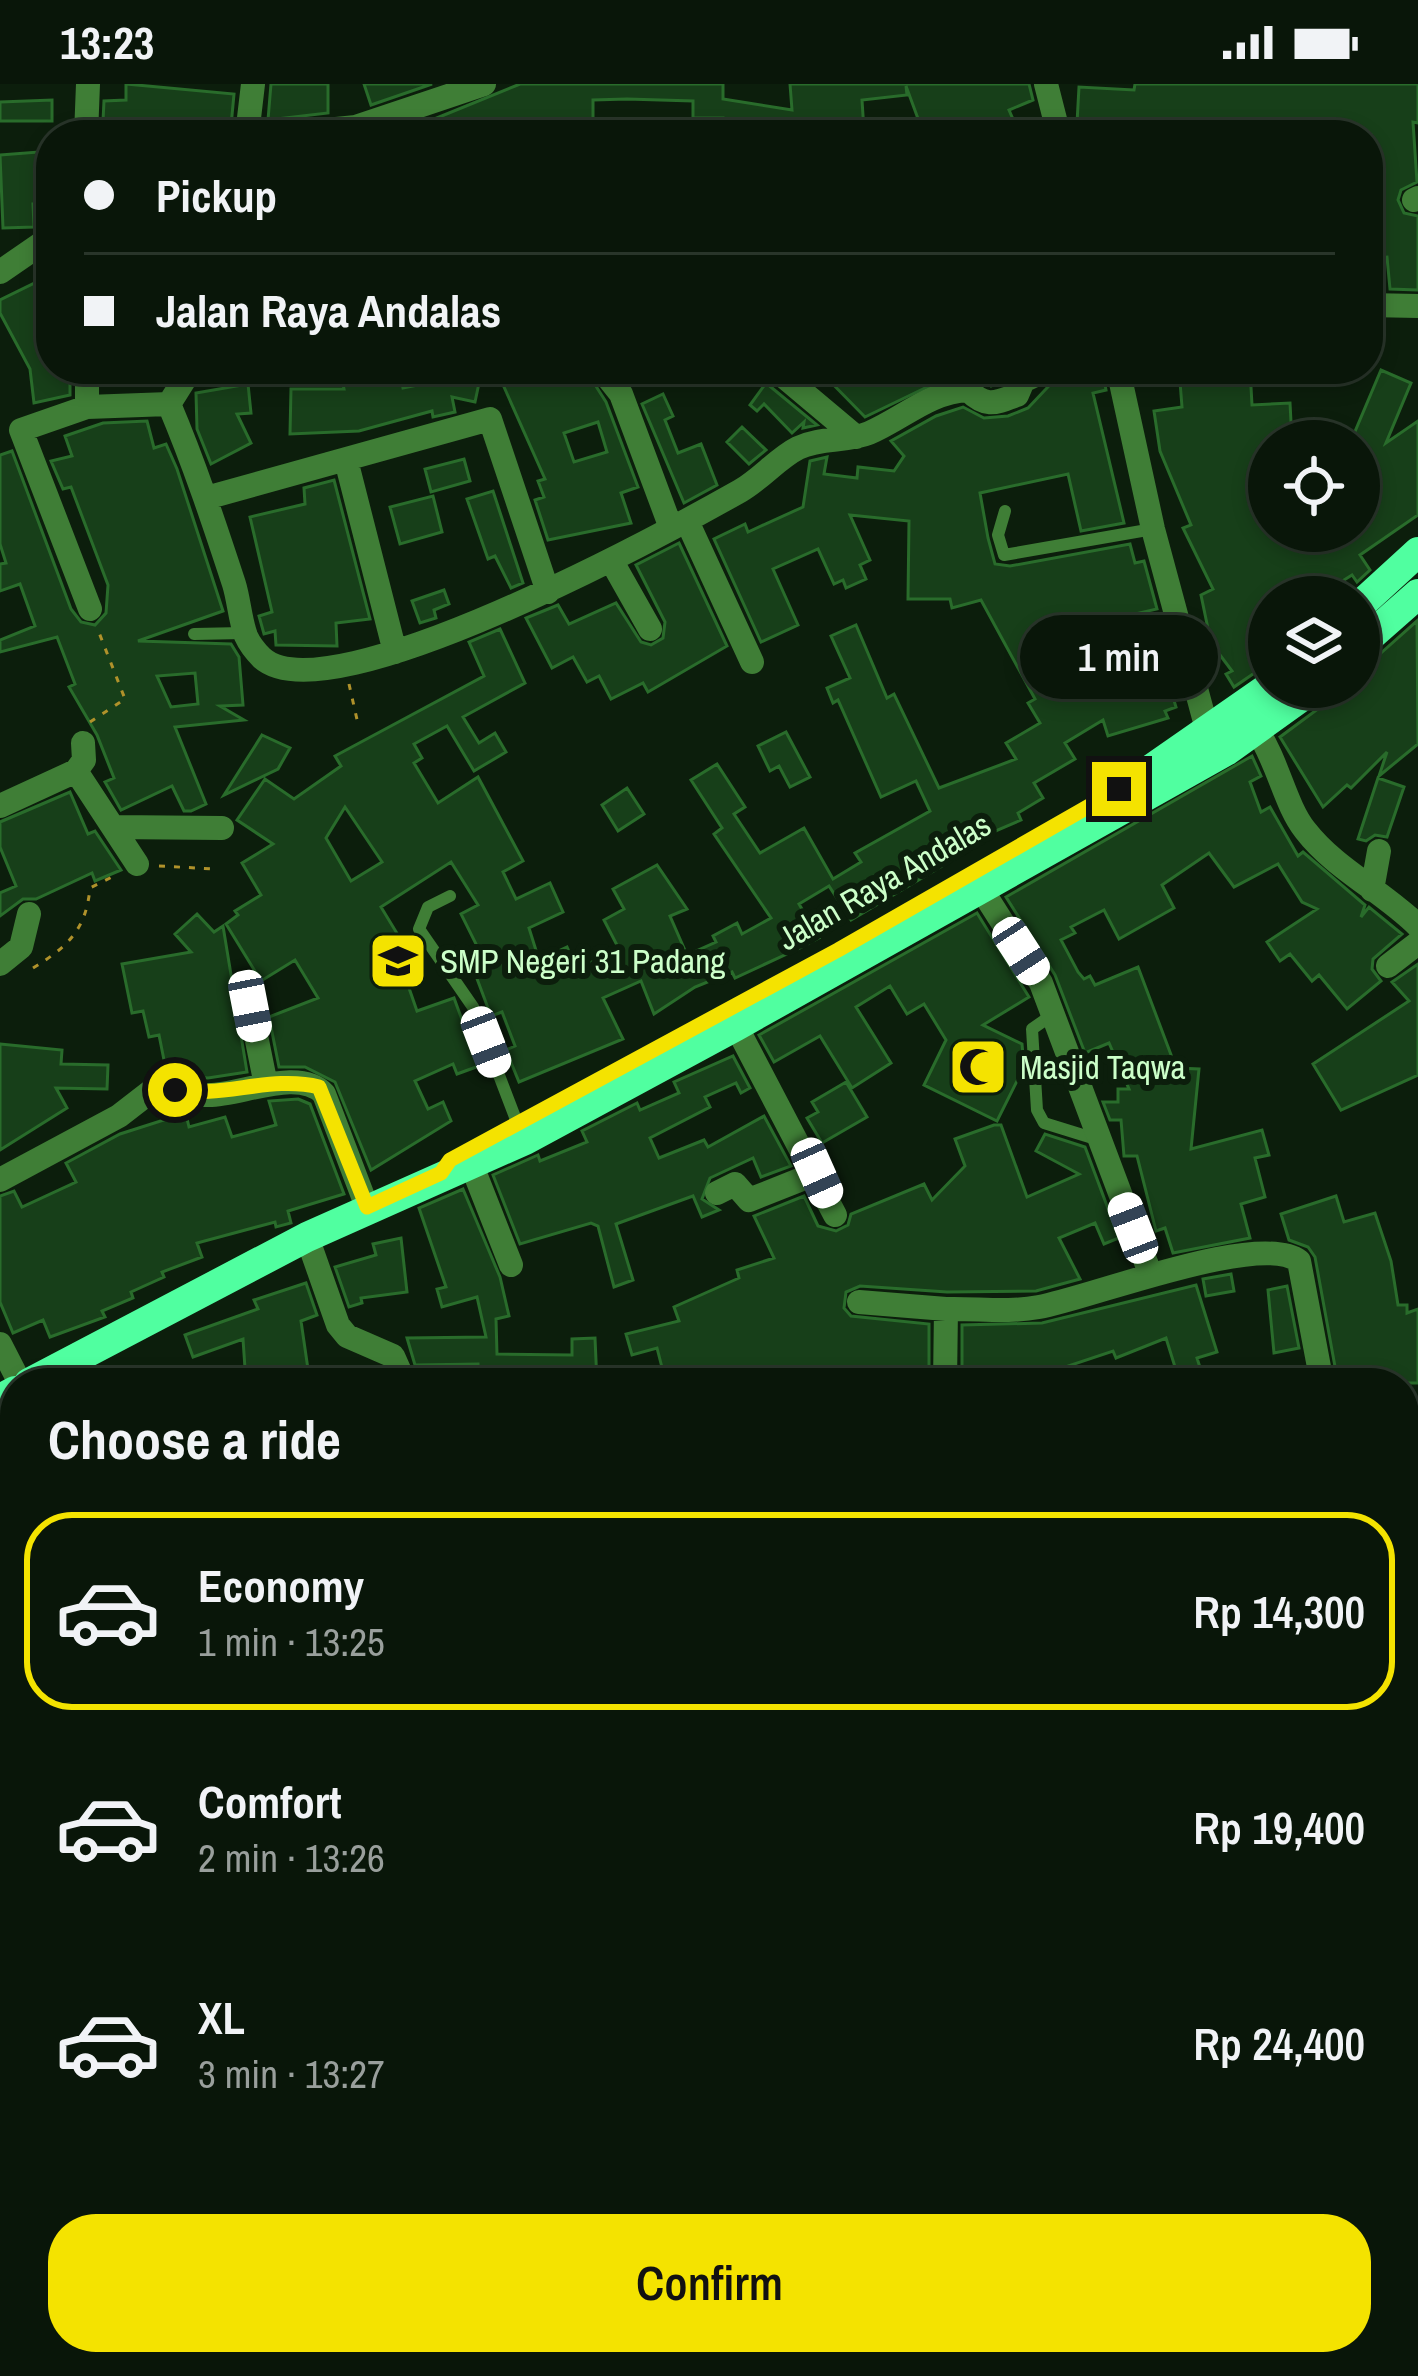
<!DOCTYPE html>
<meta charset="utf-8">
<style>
body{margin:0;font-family:"Archivo Narrow",sans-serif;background:#121f12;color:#f1f3f6;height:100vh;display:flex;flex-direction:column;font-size:45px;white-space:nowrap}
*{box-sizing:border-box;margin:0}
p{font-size:39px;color:#999f9c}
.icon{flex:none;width:66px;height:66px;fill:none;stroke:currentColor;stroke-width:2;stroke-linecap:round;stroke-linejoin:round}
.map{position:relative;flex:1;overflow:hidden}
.drawer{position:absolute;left:0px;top:1284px;width:1419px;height:1008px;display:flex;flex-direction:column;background:#091609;border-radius:48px 48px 0 0;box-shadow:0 6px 18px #0003,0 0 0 3px #29352a}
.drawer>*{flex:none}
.banner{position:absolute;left:36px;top:36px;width:1347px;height:264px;border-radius:48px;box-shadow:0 6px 18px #0003,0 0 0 3px #29352a;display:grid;align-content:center;height:264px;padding:0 48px;background:#091609}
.fabs{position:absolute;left:1248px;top:336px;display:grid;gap:24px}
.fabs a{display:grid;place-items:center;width:132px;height:132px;border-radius:50%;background:#091609;box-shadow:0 6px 18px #0003,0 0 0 3px #29352a;font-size:60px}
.end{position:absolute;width:54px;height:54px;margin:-27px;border:15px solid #f4e300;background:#111;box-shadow:0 0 0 6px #111}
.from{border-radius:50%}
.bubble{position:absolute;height:84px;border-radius:42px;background:#091609;box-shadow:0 6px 18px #0003,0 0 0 3px #29352a;font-size:39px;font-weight:600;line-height:84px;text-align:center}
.car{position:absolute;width:36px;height:72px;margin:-36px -18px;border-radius:15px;box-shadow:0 0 9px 3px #0007;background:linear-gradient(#fff 24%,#345 0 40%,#fff 0 76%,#345 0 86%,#fff 0)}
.banner b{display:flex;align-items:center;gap:42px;height:114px;font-size:45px}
.banner b+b{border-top:3px solid #29352a}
.banner i{width:30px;height:30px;background:#f1f3f6}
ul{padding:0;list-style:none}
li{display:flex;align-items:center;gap:36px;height:198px;margin:0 24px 18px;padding:0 24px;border:6px solid transparent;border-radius:48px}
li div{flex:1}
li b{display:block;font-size:45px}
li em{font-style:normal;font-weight:600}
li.current{border-color:#f4e300}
li>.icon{width:108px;height:108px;stroke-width:1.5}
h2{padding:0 48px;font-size:54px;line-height:144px}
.action{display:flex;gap:24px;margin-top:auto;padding:24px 48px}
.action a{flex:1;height:138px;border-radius:48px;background:#f4e300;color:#111;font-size:48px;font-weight:600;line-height:138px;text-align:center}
.status{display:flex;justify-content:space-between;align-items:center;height:84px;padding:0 60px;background:#091609;direction:ltr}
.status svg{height:33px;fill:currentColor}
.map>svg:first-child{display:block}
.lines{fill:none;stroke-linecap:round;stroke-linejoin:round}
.river{stroke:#233b08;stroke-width:36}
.building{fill:#173f19;stroke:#296c2b;stroke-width:3;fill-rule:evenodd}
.path{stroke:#b0922b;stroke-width:3;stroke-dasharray:6 9;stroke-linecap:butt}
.service{stroke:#3f7e36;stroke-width:12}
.minor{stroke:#3f7e36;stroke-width:24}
.tertiary{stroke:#3f7e36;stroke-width:24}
.primary{stroke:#50ffa0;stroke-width:30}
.route{stroke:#f4e300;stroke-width:15}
.labels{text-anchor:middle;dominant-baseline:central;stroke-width:12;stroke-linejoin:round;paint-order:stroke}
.street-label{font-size:33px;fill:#ccffc9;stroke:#0c1e0c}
.poi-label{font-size:33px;fill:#ccffc9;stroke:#0c1e0c;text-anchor:start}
</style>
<div class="status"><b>13:23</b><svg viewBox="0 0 49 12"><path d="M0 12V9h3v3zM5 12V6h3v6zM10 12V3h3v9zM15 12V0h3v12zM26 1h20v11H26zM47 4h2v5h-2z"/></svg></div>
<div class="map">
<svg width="1418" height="2292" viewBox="0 0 1418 2292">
<rect width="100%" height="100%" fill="#0c1e0c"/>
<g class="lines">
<path class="river" d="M1404,1571L1418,1566"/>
</g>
<path class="building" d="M126,0L234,10L231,42L206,43V51H182L169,49L168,37H103L104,17L126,16Z
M271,0H328V29L268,36Z
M364,0H432L371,21Z
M520,0H723V15L792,26L790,0H1029L1033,16L1009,26L1020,51H924L906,2L907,11L862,16L864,47L824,51L723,45V34H693V17L627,15L593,16V51H395Z
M1135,0H1418V39L1413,38L1417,98L1401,106L1398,116L1404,129L1418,132V206L1390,205L1387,173L1373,174L1370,126L1378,125L1371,51L1207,41L1194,43V51H1091V40L1077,39L1079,3L1134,6Z
M52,16V37H0V18Z
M51,67V119L33,120L34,143L3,144L0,71Z
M51,191V285H70V311L34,319L30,285L0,229V216Z
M340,285H399L403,304L433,298L436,285H482L475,318L452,313L455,328L433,333L432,327L359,347L290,350L291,305H344Z
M496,285H585L606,318L638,403L621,409L631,439L548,456L535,416L544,413L538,397L545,395ZM598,338L607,368L574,378L564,349Z
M818,285H1003L1006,295L991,302L972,290L950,292L865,333Z
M1102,285L1106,306L1093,309L1124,439L1081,447L1068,390L980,409L988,454L995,480L1010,482L1130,460L1135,479L1144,477L1157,525L1113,535L1122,567L1137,563L1142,579L1156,575L1163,598L1168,597L1176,623L1165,627L1168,634L1108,652L1103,636L1065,659L1075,675L1034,699L1043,714L1018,729L1021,736L944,769L949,778L851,836L829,802L799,820L819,854L802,863L735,894L732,888L695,903L654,930L641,897L603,914L623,955L519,998L506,966L515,962L502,928L491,932L470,876L482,872L461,830L478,821L451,778L381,823L398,851L392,855L417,927L454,914L479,982L457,990L453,980L415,997L428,1025L443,1018L451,1037L371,1086L335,998L305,983H279L269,933L318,914L295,876L261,897L226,840L238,831L235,827L261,811L242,779L273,760L237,736L265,695L294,715L341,682L335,672L484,592L469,558L500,545L525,599L463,633L479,659L495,649L506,668L474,687L447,642L414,660L422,674L414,679L438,719L478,693L523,777L503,788L516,815L550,799L563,828L529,844L539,876L567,863L577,885L619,865L604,836L624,825L613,805L657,781L687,825L670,832L687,871L716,858L713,852L737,839L742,850L771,834L714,750L722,744L691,696L717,680L745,723L734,730L760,769L804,744L833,795L861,778L855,769L930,727L916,697L881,713L838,616L833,619L827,604L850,594L831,552L856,541L887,614L894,610L939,704L1016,675L1006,659L1040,639L1028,619L1035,615L981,516L952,524L950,515H908L909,437L850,431L870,476L860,481L866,495L846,504L843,496L834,500L818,465L773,485L798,541L761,558L714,455L745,440L748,448L803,423L810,377L827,373L824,390L857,394L858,383L894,387L904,372L891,357L936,332L963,323L984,334L1008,332L1028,324L1064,286ZM345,723L382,778L351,797L326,754Z
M1179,285H1250L1252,321L1290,319L1292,357H1269V366L1258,367L1269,395V447H1359V357H1351L1381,286L1411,299L1386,359L1418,337V431L1360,471L1370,486L1357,498L1352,491L1317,513H1269V579L1234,603L1226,590L1232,587L1211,559L1201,511L1213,505L1183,444L1191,441L1160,367L1154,327L1182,323Z
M766,299L817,341L803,344L804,338L792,349L764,320L757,327L750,321Z
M248,300L251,329L237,330L251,359L211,380L197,345L196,309Z
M663,310L673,332L665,336L678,369L701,360L717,401L684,419L642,320Z
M147,337L154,364L166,360L177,385L223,527L138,557L231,560L239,573L243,621L220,622L244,636L175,643L206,720L191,727H184L172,702L121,726L105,698L114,694L97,651L69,603L75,600L57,553L0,568V556L35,542L20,500L0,507V480L6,479L0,460V371L12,367L71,525L81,538L95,541L106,529L108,501L71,403L63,405L51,377L72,372L65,352L103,339ZM195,589L198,620L171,623L157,592Z
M742,343L766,366L749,380L727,358Z
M464,375L470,397L431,408L425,385Z
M334,396L370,535L336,539L337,562L276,561L275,547L264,550L259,532L272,528L250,433L305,420L304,404Z
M493,407L523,499L511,504L495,472L488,475L467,415Z
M433,412L442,448L400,460L390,423Z
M679,459L727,562L648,608L643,599L611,615L599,592L587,598L573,573L552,584L526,534L558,521L569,540L616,519L641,558L651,561L663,554L665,538L636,481Z
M444,506L449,520L434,526L436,534L420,539L412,517Z
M1417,537L1418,660L1379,692L1387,668L1351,704L1347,701L1323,723L1280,653L1326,619L1337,603H1359V581L1372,577Z
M786,648L810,693L790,703L779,682L770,687L758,662Z
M262,651L290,664L278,685L224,711Z
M1252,672L1261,692L1250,698L1261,728L1270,723L1298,772L1303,768L1365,821L1361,833L1369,823L1402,850L1373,875L1372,885L1381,897L1347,925L1319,891L1312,897L1290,870L1280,877L1267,858L1317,825L1302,818L1278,780L1234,803L1209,769L1162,801L1174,824L1119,855L1104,826L1071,843L1075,849L1061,856L1078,888L1084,895L1090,892L1095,901L1138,883L1176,984L1199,985L1191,1065L1262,1046L1269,1071L1255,1074L1265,1113L1241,1120L1250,1154L1173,1169L1165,1144L1156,1147L1137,1072H1124L1121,1036H1110L1103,1018H1118V1005H1129L1109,959L1085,969L1055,891L1006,813Z
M1378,694L1404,703L1387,753L1375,751L1366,757L1358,755Z
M627,704L644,730L618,747L602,721Z
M70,708L88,750L95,747L121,786L95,797L92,789L36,815H23L0,832V809L16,802L0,763V738Z
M977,829L1029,913L983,941L1022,960L1024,983L997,1037L924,1001L946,956L924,920L907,930L890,902L856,923L891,979L852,1004L820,952L774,978L759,951Z
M197,830L214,848L223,842L247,988L208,994L167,991L159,951L149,953L143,927L132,929L122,880L191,868L175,850Z
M1418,880V991L1341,1026L1313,980L1409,917L1392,898Z
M0,960L62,966L61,980L108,981L107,1005L56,1004L67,1024L0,1066Z
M733,972L750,1004L741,1009L736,999L705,1013L710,1023L650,1054L659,1074L704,1056L708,1063L764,1032L791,1082L761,1093L753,1074L710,1094L702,1115L719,1126L702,1133L693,1112L616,1140L633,1196L614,1203L598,1142L591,1139L520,1160L493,1091L538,1071L540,1077L587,1058L582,1047L637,1019L640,1026L679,1009L674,998Z
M846,998L867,1033L822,1059L807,1034L818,1028L812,1018Z
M298,1015L310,1020L344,1110L288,1127L291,1139L276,1143L275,1138L197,1159L202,1173L162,1188L164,1193L131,1208L133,1214L102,1227L105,1233L50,1253L43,1236L13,1249L0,1218V1112L14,1107L22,1123L76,1098L66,1079L120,1050L167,1035L166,1030L185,1026L189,1043L225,1033L232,1053L276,1041L269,1017Z
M994,1041H1001L1027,1113L1079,1090L1036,1067L1045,1050L1085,1063L1119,1154L1104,1160L1095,1139L1059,1154L1080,1195L1036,1207L947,1208L860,1202L846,1208L844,1224L851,1232L929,1240V1299H666L657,1264L632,1271L626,1250L679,1237L674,1223L739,1194L737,1186L774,1174L754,1132L804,1112L818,1142L836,1147L848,1141L851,1130L924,1100L932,1116L965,1082L955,1055Z
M463,1105L500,1193L509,1232L496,1235L497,1270L572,1271V1255L595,1254L597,1299H479L478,1280L415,1281L407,1254L486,1253L477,1213L442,1223L437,1205L446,1203L419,1124Z
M1336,1112L1344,1138L1375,1129L1391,1177L1398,1221H1407V1229L1418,1225V1299H1338L1315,1173L1308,1163L1289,1156L1281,1130Z
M401,1154L407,1208L361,1214L362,1219L349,1223L335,1183L376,1171L373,1160Z
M1231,1190L1234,1207L1206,1212L1203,1195Z
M306,1199L317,1231L301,1237L310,1299H246L243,1255L193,1273L185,1251L258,1225L254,1216Z
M1196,1201L1217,1268L1197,1274L1203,1293L1180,1299L1166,1254L1116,1274L1113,1267L1062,1284V1299H962V1241L1042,1239Z
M1287,1202L1299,1264L1274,1269L1268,1206Z"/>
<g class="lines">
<path class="path" d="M349,600L358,640
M90,638L125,615L98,546
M159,782L215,785
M33,884C69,862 86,845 90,804L116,791"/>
<path class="service" d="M1005,427L998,451L1004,471L1153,445
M194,550L243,549
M450,812L428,823L419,845L473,923L518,1041
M1052,931L1032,945L1037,1026L1044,1039L1099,1056"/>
<path class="minor" d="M86,51L88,0
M247,51L253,0
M276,51L356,43L484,0
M1414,116L1418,114
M0,188L51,153
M1368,221L1418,222
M87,285V323L169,320C194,379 214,439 234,500C239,516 240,536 246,552C250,561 256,568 262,574C329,634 669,447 740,407C761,395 778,374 798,364C821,353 847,358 869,349C904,334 929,308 968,306C986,324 995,319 1017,311L1023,297L1048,285
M601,285L621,310L671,444
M775,285L856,353
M169,320L191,285
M87,323L21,346L90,525
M346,376L395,568
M206,414L490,335L548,508
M687,437L752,578
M611,476L650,545
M1256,645C1278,677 1285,721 1305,746C1336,786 1383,807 1418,842
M76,687L137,780
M0,722L76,687L84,676L83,659
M113,743L222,744
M980,803L1041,899L1150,1189
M1372,806L1379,767
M0,880L21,863L29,830
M1388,882L1418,859
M250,922L266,1001
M736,942L835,1131
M472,1082L511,1181
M0,1096L119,1032L150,1008C171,1006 189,1012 209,1011C241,1011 300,983 324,1010L367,1123
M717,1109L735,1100L749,1116L817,1089
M307,1153L338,1241L347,1252L393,1272L405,1299
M859,1218L946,1225
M0,1260L20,1299
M78,1273L86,1299
M945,1299L946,1225C977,1224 1007,1229 1039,1223C1090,1214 1259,1147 1299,1177L1322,1299
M1404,1401L1418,1398
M0,1735L15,1728
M1404,1762L1418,1756
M1404,1886L1418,1880
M1404,2142L1418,2145
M993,2292L996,2277
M1112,2292L1115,2277"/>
<path class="tertiary" d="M1046,0L1059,51
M1118,285L1153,445L1208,649"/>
<path class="primary" d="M1359,522L1418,468
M1359,562L1418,510
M1144,690L1269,603
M29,1299L307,1153L525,1056L736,942L1226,667L1315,603
M0,1315L15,1307"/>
</g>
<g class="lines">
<path class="route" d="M175,1006C223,1014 272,991 319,1003L367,1123L441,1089L450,1076L838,866L1119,705"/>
</g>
<defs>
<symbol id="school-square" viewBox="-11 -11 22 22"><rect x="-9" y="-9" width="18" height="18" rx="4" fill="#f4e300" stroke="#0c1e0c"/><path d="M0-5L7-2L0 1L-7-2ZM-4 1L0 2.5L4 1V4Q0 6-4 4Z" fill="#111"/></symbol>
<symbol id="mosque-square" viewBox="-11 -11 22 22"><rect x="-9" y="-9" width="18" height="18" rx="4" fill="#f4e300" stroke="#0c1e0c"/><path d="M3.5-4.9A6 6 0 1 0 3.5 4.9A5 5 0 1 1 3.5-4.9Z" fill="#111"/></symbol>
</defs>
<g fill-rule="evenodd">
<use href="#school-square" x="365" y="844" width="66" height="66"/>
<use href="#mosque-square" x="945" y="950" width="66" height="66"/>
</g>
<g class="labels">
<g class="street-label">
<text transform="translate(884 797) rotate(-30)">Jalan Raya Andalas</text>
</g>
<g class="poi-label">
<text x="440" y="877">SMP Negeri 31 Padang</text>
<text x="1020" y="983">Masjid Taqwa</text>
</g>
</g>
</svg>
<div class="fabs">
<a><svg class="icon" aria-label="locate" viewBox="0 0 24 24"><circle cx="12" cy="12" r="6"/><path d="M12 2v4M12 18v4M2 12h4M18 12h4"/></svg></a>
<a><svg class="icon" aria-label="layers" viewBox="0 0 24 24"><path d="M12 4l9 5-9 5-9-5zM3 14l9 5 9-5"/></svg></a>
</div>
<i class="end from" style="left:175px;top:1006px"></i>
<i class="end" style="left:1119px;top:705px"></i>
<div class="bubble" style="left:1020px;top:531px;width:198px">1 min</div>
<i class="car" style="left:1021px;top:867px;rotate:147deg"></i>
<i class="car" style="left:250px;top:922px;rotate:169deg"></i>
<i class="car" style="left:486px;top:958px;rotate:159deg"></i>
<i class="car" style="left:817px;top:1089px;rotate:156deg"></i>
<i class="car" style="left:1133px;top:1144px;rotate:339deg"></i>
<div class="banner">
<b><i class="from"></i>Pickup</b>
<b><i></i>Jalan Raya Andalas</b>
</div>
<section class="drawer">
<h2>Choose a ride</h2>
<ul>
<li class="current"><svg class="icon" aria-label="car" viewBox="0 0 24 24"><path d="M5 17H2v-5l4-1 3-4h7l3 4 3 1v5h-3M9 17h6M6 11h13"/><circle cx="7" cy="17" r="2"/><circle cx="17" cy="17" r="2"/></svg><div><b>Economy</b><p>1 min · 13:25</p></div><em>Rp 14,300</em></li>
<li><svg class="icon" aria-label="car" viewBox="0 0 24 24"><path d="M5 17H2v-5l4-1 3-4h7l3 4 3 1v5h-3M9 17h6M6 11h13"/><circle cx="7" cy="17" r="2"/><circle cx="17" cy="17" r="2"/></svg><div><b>Comfort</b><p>2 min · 13:26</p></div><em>Rp 19,400</em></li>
<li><svg class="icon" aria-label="car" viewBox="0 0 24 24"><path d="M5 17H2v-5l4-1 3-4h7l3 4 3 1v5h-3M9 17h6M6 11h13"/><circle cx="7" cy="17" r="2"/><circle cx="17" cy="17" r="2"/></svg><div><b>XL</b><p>3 min · 13:27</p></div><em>Rp 24,400</em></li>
</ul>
<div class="action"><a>Confirm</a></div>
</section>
</div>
